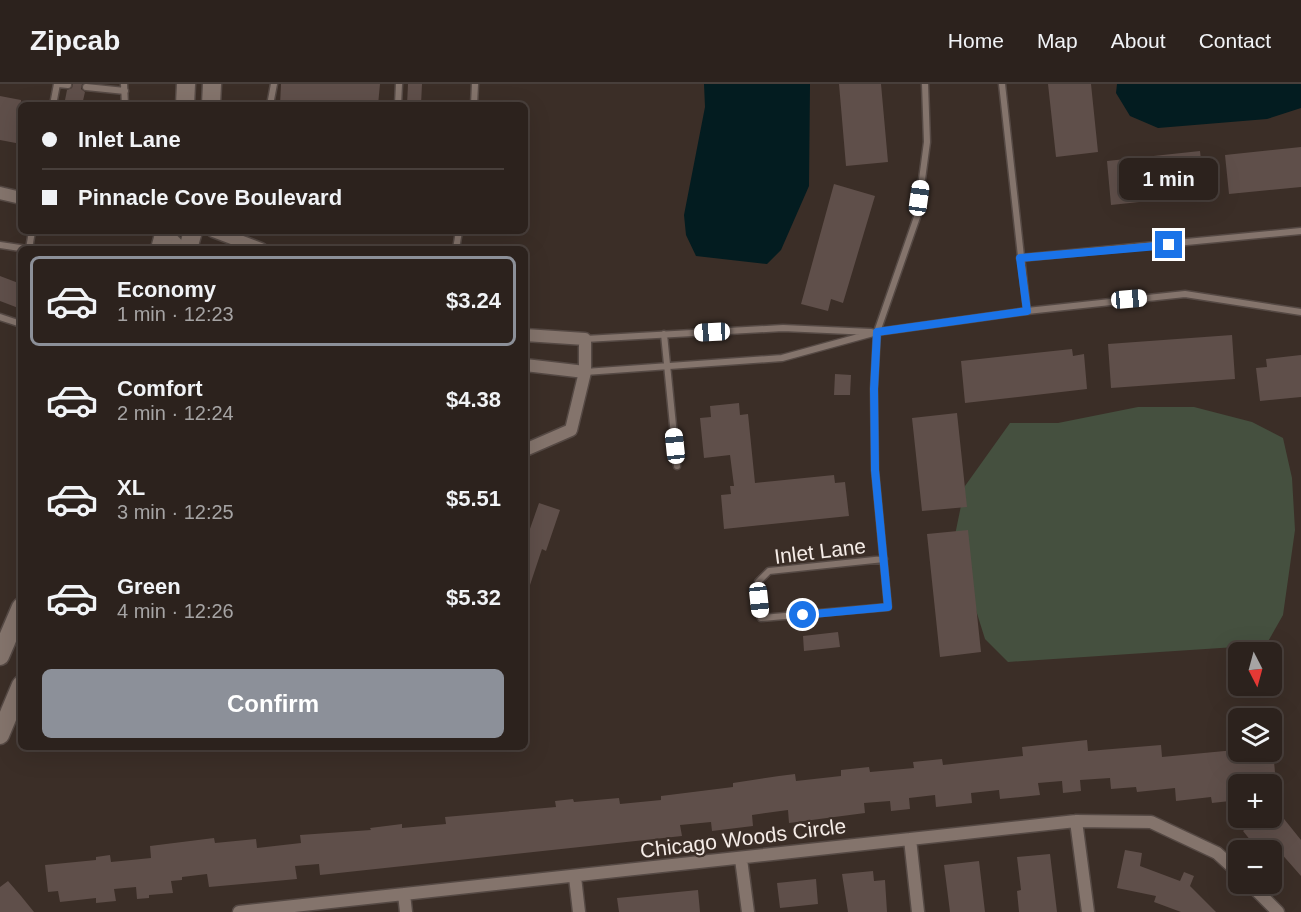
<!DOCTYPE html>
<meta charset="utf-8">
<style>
body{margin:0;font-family:Helvetica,sans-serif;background:#382f2a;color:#f1f3f6;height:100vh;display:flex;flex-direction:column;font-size:22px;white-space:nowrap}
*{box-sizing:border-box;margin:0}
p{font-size:20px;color:#a6a4a4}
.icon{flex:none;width:33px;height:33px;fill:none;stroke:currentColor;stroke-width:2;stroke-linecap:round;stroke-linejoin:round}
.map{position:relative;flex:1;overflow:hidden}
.side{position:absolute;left:18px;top:162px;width:510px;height:504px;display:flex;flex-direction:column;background:#2c221d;border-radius:9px;box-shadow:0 6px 24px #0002,0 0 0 2px #483f3b}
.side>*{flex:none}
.banner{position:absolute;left:18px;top:18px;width:510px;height:132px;border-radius:9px;box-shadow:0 6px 24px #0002,0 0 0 2px #483f3b;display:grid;align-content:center;height:132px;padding:0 24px;background:#2c221d}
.needle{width:39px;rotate:174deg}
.buttons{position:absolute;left:1228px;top:558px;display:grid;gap:12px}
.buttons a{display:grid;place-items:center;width:54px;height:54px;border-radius:9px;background:#2c221d;box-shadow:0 6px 24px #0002,0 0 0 2px #483f3b;font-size:30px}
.end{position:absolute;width:27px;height:27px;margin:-14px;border:8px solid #1a73e8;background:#fff;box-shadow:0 0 0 3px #fff}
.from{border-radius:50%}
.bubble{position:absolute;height:42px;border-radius:9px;background:#2c221d;box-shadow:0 6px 24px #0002,0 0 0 2px #483f3b;font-size:20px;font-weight:800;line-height:42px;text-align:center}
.car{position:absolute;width:18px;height:36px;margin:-18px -9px;border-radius:8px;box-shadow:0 0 4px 2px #0007;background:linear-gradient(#fff 24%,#345 0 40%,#fff 0 76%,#345 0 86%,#fff 0)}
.banner b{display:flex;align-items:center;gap:21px;height:57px;font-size:22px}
.banner b+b{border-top:2px solid #483f3b}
.banner i{width:15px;height:15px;background:#f1f3f6}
ul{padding:10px 0 0;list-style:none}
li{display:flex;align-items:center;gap:18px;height:90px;margin:0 12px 9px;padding:0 12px;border:3px solid transparent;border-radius:9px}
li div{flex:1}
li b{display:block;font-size:22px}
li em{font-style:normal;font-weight:800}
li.selected{border-color:#8c9099}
li>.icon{width:54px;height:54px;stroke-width:1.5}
.cta{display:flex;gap:12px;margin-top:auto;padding:12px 24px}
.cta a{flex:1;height:69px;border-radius:9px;background:#8c9099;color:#fff;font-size:24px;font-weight:800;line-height:69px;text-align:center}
header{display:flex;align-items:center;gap:36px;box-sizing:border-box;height:84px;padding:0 30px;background:#2c221d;border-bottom:2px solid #483f3b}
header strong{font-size:28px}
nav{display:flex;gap:33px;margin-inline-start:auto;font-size:21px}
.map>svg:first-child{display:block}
.green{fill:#45503f}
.water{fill:#031c20}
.building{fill:#5f4f4a}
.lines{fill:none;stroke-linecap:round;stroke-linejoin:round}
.lane-casing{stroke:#554944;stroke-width:9}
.street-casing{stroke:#554944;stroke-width:15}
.secondary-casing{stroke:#554944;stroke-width:21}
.lane{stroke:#84746c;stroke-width:6}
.street{stroke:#84746c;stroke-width:12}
.secondary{stroke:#84746c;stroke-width:18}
.route{stroke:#1a73e8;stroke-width:8}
.labels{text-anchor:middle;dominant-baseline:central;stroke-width:4.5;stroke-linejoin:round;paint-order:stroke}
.street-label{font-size:21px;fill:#f5ece7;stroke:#3b2e27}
</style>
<header>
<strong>Zipcab</strong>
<nav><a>Home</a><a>Map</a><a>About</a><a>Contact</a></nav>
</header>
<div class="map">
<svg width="1301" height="828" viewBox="0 0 1301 828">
<rect width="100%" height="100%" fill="#3b2e27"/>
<path class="green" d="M1138,323H1194L1252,338L1283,354L1292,394L1295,446L1283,531L1266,561L1008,578L985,555L954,456L965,402L1010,339H1058Z"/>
<path class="water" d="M704,0H810L809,102L781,166L767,180L696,172L686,151L684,131L705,23Z
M1117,0H1301V24L1267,35L1158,44L1130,32L1116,9Z"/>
<path class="building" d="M73,0H82L81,5L85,8L82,21H64L67,6L72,4Z
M281,0H380L378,21H280Z
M408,0H422L421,21H407Z
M839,0H881L888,78L846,82Z
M1048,0H1091L1098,68L1056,73Z
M0,12L21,16V60L0,56Z
M1301,63V103L1229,110L1225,71Z
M1200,67L1205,111L1111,121L1107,77Z
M834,100L875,112L843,219L831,215L828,227L801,220Z
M0,192L21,200V225L0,217Z
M1232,251L1235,295L1111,304L1108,260Z
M1072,265L1073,272L1084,270L1087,305L965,319L961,277Z
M1301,271V313L1260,317L1256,284L1267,283L1266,275Z
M835,290L851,291L850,311H834Z
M739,319L740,331L748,330L755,399L834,391L835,399L845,398L849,432L724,445L721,411L731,410L730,402H734L730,371L704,374L700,334L711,333L710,322Z
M957,329L967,423L922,427L912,334Z
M539,419L560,426L546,467L542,465L527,510L525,459Z
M968,446L981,568L940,573L927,450Z
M838,548L840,563L804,567L803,552Z
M1087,656L1088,667L1161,661L1162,673L1235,666L1236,671L1273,667L1276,699L1238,700L1239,705L1229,706L1230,717L1212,719L1211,713L1176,717L1175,704L1137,708L1136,703L1111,705L1110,694L1080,696L1081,707L1063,709L1062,697L1038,699L1040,711L1000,715L999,706L971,709L972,719L936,723L935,711L909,714L910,725L891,727L890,717L864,719L865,729L789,739L788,726L752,731L753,742L712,747L711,738L680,741L682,752L320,791L319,780L295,782L297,795L209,803L207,790L182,793V796L171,797L173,809L149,811V814L137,815L136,803L114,805L116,817L96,819V814L60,818L58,807L48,808L45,781L96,776V773L110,771L111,778L151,774L150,762L214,754L215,759L256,755L257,764L301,759L300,751L371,746L370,744L402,740V744L446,740L445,733L556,723L555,717L573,715L574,718L619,714L620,720L661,716V712L733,703V699L779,692L795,690L796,697L841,692V686L869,683L870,688L914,684L913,678L942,675L943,681L987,676L1023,672L1022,663Z
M1272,720L1301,756V792L1272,759L1265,754L1255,762L1243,747L1260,734H1272Z
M1125,766L1142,769L1140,782L1180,797L1184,788L1194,792L1190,802L1216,828H1181L1154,818L1156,812L1117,804Z
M1050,770L1057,828H1019L1017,807L1021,806L1017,773Z
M979,777L985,828H950L944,781Z
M873,787L874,797L885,796L887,828H848L842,790Z
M816,795L818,820L780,824L777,799Z
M8,797L21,812L34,828H0V803Z
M698,806L700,828H619L617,814Z"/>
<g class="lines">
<defs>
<path id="lane" d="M58,0L68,1
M124,0L125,21
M1002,0L1027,227
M86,3L125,7
M53,21L57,0
M270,21L274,0
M398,21L399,0
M474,21L475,0
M0,161L27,165
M29,165L32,147
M456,165L459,147
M1020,174L1301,147
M0,233L21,240
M664,250L677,382
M585,255L783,244L871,248
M585,288L782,274L877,248L1027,227L1185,210L1301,228
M884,475L769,487L758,498L761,534L888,523L875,386L874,305L877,248L917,133L927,58L925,0"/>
<path id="street" d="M0,109L21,114
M213,147L261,165
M165,148L182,165
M525,251L585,255V288L571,346L525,366
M525,281L585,288
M1076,737L1088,828
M910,755L918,828
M741,775L748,828
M575,793L579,828
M1250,800L1278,828
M404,810L406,828
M239,828L1076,737L1151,738L1217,769L1239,789"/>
<path id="secondary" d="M185,21L186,0
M211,21L212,0
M160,165L165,147
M188,165L193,147
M0,572L21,523
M0,651L21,601"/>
</defs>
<use href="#lane" class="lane-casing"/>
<use href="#street" class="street-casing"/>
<use href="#secondary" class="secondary-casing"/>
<use href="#lane" class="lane"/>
<use href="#street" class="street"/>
<use href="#secondary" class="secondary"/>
</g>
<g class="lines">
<path class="route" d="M803,531L888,523L875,386L874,305L877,248L1027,227L1020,174L1169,161"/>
</g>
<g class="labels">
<g class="street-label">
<text transform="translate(820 467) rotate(-7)">Inlet Lane</text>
<text transform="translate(743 754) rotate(-7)">Chicago Woods Circle</text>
</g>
</g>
</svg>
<div class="buttons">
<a><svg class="needle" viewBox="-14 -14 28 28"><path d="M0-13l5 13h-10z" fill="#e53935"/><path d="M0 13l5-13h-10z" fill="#a6a4a4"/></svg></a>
<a><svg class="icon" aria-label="layers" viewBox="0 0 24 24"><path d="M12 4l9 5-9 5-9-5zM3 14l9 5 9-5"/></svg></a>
<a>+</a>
<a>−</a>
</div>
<i class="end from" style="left:803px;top:531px"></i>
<i class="end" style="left:1169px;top:161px"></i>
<div class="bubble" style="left:1119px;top:74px;width:99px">1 min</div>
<i class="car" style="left:919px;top:114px;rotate:8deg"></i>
<i class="car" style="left:1129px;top:215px;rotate:85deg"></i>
<i class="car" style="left:712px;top:248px;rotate:267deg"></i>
<i class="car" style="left:675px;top:362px;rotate:354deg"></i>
<i class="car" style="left:759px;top:516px;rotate:174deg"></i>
<div class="banner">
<b><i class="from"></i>Inlet Lane</b>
<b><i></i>Pinnacle Cove Boulevard</b>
</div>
<section class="side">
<ul>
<li class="selected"><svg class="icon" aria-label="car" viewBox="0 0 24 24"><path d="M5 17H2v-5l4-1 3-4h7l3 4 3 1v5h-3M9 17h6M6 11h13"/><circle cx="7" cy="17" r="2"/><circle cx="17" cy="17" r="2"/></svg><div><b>Economy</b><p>1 min · 12:23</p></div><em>$3.24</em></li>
<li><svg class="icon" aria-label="car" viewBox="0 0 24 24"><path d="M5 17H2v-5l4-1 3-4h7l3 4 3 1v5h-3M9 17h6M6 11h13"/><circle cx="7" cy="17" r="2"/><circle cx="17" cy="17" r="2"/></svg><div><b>Comfort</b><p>2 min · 12:24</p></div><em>$4.38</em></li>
<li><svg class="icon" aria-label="car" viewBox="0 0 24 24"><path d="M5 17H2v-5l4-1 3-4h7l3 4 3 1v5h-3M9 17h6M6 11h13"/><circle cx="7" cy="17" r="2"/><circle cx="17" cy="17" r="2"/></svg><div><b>XL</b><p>3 min · 12:25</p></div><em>$5.51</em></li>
<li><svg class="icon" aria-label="car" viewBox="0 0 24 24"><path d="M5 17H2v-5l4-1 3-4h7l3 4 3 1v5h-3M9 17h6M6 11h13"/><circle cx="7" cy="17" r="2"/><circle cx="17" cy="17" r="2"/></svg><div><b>Green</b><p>4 min · 12:26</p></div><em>$5.32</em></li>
</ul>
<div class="cta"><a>Confirm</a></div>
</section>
</div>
